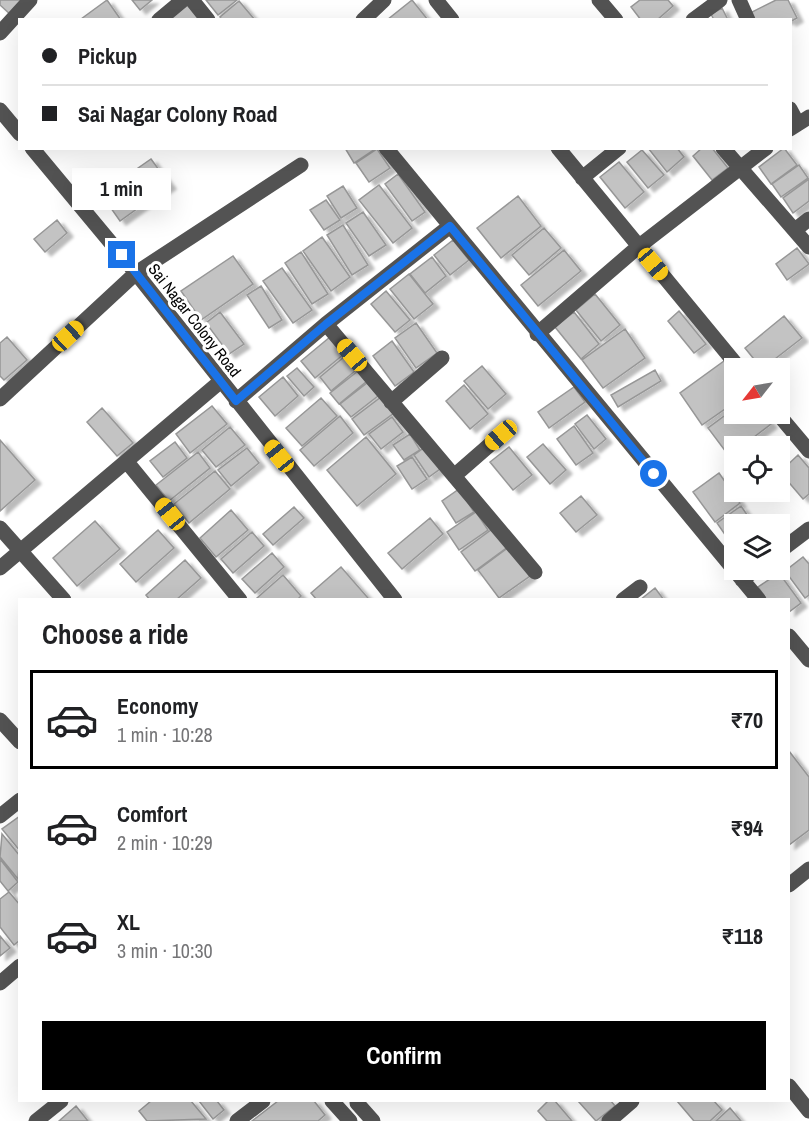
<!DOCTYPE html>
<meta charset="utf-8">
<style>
body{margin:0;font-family:"Archivo Narrow",sans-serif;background:#f2f2f2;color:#202124;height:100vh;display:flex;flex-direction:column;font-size:22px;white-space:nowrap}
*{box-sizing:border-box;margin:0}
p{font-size:20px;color:#757577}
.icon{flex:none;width:33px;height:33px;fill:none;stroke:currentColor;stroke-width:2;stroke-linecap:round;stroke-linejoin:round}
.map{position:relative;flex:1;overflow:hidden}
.panel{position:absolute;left:18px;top:598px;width:772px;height:504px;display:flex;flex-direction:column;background:#fff;border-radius:0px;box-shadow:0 6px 24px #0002}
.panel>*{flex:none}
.banner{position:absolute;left:18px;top:18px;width:774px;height:132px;border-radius:0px;box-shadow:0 6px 24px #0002;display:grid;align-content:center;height:132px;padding:0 24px;background:#fff}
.needle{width:39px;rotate:239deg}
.buttons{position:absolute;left:724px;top:358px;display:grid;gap:12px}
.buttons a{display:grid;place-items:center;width:66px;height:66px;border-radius:0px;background:#fff;box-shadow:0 6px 24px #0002;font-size:30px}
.end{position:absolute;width:27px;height:27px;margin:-14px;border:8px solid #1a73e8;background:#fff;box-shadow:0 0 0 3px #fff}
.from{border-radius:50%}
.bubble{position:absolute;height:42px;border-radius:0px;background:#fff;box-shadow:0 6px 24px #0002;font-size:20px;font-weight:700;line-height:42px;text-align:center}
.car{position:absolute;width:18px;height:36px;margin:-18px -9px;border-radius:8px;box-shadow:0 0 4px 2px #0007;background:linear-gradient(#f5c518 24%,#345 0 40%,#f5c518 0 76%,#345 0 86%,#f5c518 0)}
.banner b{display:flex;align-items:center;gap:21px;height:57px;font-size:22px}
.banner b+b{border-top:2px solid #e0e0e0}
.banner i{width:15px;height:15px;background:#202124}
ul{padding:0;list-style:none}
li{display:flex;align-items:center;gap:18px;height:99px;margin:0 12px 9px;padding:0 12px;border:3px solid transparent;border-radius:0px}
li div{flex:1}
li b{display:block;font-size:22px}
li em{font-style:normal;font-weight:700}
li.active{border-color:#000}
li>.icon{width:54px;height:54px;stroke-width:1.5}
h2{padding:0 24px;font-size:27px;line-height:72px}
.cta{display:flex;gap:12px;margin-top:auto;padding:12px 24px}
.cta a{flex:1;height:69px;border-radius:0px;background:#000;color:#fff;font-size:24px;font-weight:700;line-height:69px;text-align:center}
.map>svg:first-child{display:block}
.building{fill:#c3c3c3;stroke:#979797;stroke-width:1.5;filter:url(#shadow)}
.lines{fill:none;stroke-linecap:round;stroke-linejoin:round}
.minor{stroke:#535353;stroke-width:15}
.route{stroke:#1a73e8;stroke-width:8}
.labels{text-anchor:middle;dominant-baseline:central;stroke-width:6;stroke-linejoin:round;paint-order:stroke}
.street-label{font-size:16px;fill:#000;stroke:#fff}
</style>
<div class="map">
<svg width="809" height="1121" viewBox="0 0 809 1121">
<defs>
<filter id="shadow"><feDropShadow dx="6" dy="4" stdDeviation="1.5" flood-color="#0004"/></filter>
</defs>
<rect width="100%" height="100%" fill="#fff"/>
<path class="building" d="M0,0H25L11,15L0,5Z
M107,0L121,20H82L81,19Z
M132,0H152L140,10Z
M206,0H237L218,15Z
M412,0L428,20H387Z
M640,0H668L673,6L657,20H641L631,7Z
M776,0H788L797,18L790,22V20H751L748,14Z
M239,1L255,20H222L220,17Z
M187,2L200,20H166Z
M722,8L728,20H714L711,14Z
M345,148H375V149L354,163Z
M648,148H677L684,157L667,172Z
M702,148H712L728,168L712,180L693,156Z
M784,148L797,165L771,184L759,167Z
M377,149L390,168L369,182L356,163Z
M642,150L664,175L648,188L627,162Z
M151,159L170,185L120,221L101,194Z
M619,162L644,192L625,208L600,177Z
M799,165L808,178L781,197L772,184Z
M398,174L425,212L412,221L385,184Z
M809,179V201L793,213L783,198Z
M379,185L412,228L393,243L359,200Z
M343,186L357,208L341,218L327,196Z
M518,196L541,226L501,258L477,228Z
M326,200L340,220L324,230L310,210Z
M363,212L386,245L369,256L346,223Z
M57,220L67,233L45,252L34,239Z
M343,225L368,265L352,275L327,235Z
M544,228L561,248L529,275L512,255Z
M322,237L350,277L331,291L303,251Z
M453,240L469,260L450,275L434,255Z
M797,248L809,264L787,280L776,264Z
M564,250L581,271L538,306L521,285Z
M301,252L328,294L312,304L285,263Z
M233,256L253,284L201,320L181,291Z
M432,257L446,276L425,293L410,274Z
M282,268L312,310L293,323L263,281Z
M409,274L433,304L414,319L390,289Z
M261,286L282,320L269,328L247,295Z
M386,291L410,320L395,332L371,304Z
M595,294L620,325L601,341L576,310Z
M679,311L706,344L694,353L668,321Z
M220,312L244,344L229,354L206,323Z
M574,312L599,344L581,359L555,327Z
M784,316L802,338L762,369L745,348Z
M416,323L437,353L416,368L395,338Z
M625,329L645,358L603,388L582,360Z
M7,337L27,360L4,380L0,376V343Z
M330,337L344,354L315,378L301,361Z
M392,341L414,372L395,386L373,356Z
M344,357L355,371L331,391L320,377Z
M724,361L735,376V402L702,425L680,393Z
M482,366L506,394L488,409L464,381Z
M297,368L314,387L304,396L287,376Z
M655,370L661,381L618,407L611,395Z
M358,371L367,381L339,404L330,393Z
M283,377L298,396L275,416L259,397Z
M367,383L378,396L351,417L340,404Z
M464,385L488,414L470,429L446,401Z
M574,387L585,402L549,428L538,412Z
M381,397L394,413L364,435L352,419Z
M321,398L337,416L302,446L286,428Z
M212,406L227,424L190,453L176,434Z
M102,408L133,443L117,456L87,422Z
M735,408V414H764L771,424L741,447H735V451L729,456L708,428Z
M587,415L606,439L594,449L575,424Z
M340,416L353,433L314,466L300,450Z
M392,417L403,432L381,449L369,434Z
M574,426L593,453L576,465L557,439Z
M230,427L245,445L216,467L202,450Z
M410,434L420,450L404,460L393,445Z
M366,437L396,474L357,506L327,470Z
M0,440L35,480L0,511Z
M175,442L187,458L163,477L150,461Z
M543,444L566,470L550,484L527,457Z
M425,447L440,469L429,477L414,455Z
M509,447L532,475L513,490L490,462Z
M247,448L259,463L231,486L218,470Z
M198,452L210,468L169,501L156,485Z
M798,455L809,468V494L803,499L780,472Z
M412,457L427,479L412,489L397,466Z
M215,471L230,489L189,523L174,504Z
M719,473L740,503L715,522L693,492Z
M459,489L474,512L456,523L442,501Z
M581,496L597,515L576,532L560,513Z
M741,506L754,525H735V549L717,523Z
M294,507L304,518L273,545L263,534Z
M231,510L248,530L216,557L200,538Z
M476,512L488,530L459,550L447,532Z
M430,518L443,534L402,569L388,553Z
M95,521L120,549L77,586L53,558Z
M495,527L509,546L475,571L461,552Z
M158,530L174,548L136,582L120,564Z
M252,532L264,546L233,573L221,559Z
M509,547L530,576L499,598L478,570Z
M272,553L284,567L255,593L242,579Z
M803,557L809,564V595L805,598L785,571Z
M185,560L201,578L176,600H150L146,595Z
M341,567L368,598L365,600H317L311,593Z
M779,573L801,603L789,612V600H767L758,587Z
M283,575L301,596L297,600H259L257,598Z
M655,588L664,600H640Z
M789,751L809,777V830L789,845Z
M20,816V851L2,829Z
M2,834L20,856L18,879L0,857Z
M0,859L18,882L8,891L0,881Z
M9,892L20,905V940L14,945L0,927V899Z
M0,936L10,948L0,956Z
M151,1101H191L206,1119L147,1121L139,1111Z
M199,1101H217L224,1110L213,1119Z
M278,1101H314L325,1115L318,1121H252Z
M548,1101H555L572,1121H547L538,1111Z
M578,1101H611L615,1106L596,1121Z
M677,1101H714L722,1110L710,1121H694Z
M76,1106L88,1121H59Z
M730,1108L741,1121H716Z"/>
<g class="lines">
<path class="minor" d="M192,0L208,20
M436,0L452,20
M599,0L616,20
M739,0L748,20
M159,20L183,0
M363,20L384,0
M693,20L720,0
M0,33L30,0
M790,109L798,124
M0,110L20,134
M790,129L809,117
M32,148L136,273L395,600
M386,148L759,600
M558,148L740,369
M723,148L809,247
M582,178L619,148
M795,230L809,219
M326,324L535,572
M537,334L638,247L766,148
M0,399L136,273L301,165
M236,401L326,324L450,226
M391,402L442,358
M778,414L809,451
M127,462L240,600
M454,476L501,435
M0,528L64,600
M780,551L809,529
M0,568L221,381
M742,580L755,570
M623,600L640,587
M789,636L809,660
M0,720L20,742
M0,816L20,800
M789,885L809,869
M0,983L20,966
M789,1086L809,1111
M332,1101L350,1121
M357,1103L373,1121
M36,1121L61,1101
M237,1121L263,1101
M609,1121L632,1101"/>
</g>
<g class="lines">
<path class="route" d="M122,255L236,401L326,324L450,226L654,474"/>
</g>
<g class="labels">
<g class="street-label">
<text transform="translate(195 320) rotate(52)">Sai Nagar Colony Road</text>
</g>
</g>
</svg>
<div class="buttons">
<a><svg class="needle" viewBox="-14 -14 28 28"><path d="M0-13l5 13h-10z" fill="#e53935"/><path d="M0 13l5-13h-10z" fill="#757577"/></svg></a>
<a><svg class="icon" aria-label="locate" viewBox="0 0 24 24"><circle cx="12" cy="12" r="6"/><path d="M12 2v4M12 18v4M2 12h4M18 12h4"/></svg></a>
<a><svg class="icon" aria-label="layers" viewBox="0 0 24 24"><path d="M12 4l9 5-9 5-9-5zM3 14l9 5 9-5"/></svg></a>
</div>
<i class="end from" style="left:654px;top:474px"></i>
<i class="end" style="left:122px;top:255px"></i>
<div class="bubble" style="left:72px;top:168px;width:99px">1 min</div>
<i class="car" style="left:653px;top:264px;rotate:140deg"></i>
<i class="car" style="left:68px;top:336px;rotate:47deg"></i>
<i class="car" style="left:352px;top:355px;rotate:320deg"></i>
<i class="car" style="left:501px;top:435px;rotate:229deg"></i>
<i class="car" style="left:279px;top:456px;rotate:321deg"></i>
<i class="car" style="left:170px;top:514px;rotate:321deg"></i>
<div class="banner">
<b><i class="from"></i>Pickup</b>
<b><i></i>Sai Nagar Colony Road</b>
</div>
<section class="panel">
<h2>Choose a ride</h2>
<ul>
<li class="active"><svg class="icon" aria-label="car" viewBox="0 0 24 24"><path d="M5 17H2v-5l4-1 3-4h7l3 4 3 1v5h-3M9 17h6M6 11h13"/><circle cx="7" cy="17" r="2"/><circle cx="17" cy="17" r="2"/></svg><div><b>Economy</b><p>1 min · 10:28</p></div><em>₹70</em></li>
<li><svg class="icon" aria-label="car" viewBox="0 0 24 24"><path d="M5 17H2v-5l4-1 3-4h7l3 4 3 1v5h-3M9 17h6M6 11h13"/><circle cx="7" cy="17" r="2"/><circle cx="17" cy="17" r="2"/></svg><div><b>Comfort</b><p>2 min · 10:29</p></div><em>₹94</em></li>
<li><svg class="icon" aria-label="car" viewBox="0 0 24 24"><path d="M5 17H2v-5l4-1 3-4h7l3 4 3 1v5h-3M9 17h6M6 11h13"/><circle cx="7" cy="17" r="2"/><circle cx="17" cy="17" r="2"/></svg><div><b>XL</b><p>3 min · 10:30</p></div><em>₹118</em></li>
</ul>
<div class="cta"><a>Confirm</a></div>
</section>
</div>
